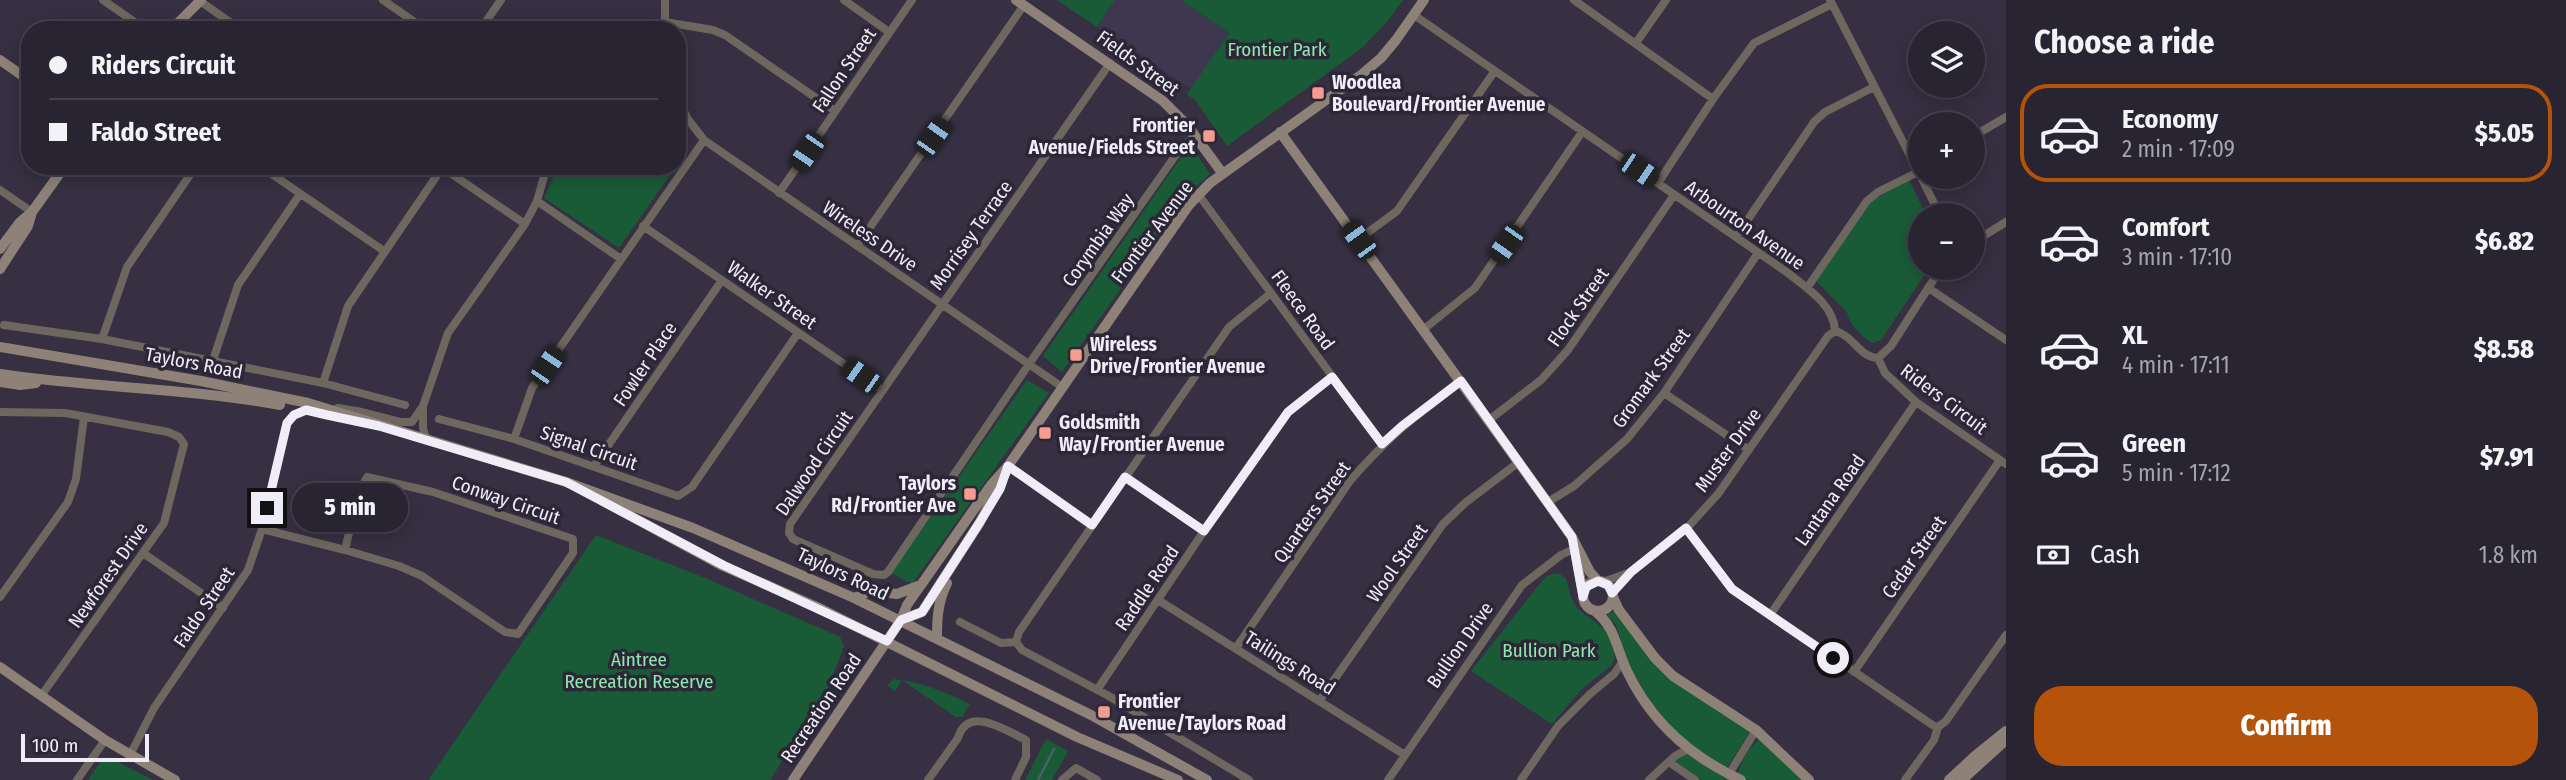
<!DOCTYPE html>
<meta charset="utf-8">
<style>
body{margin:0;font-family:"Fira Sans Condensed",sans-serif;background:#34303e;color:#f1f3f6;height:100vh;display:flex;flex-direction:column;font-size:26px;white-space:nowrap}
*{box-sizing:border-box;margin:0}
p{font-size:23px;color:#a5a4ac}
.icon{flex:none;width:38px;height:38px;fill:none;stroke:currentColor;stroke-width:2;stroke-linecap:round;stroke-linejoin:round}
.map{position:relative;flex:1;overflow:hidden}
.sheet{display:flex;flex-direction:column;background:#282432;width:560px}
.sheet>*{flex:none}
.banner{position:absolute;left:21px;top:21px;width:665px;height:154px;border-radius:28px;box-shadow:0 4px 18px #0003,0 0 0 2px #44414d;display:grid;align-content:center;height:154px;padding:0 28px;background:#282432}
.controls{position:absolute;left:1908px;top:21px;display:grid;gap:14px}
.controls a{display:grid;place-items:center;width:77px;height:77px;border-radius:50%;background:#282432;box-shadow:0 4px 18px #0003,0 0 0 2px #44414d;font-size:35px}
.scale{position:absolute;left:21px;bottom:18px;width:128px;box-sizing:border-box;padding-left:7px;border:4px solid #f0edf9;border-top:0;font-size:19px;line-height:24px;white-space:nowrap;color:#f0edf9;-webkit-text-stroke:5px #2c2737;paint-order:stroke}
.end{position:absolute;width:32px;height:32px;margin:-16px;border:9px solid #f0edf9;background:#111;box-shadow:0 0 0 4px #111}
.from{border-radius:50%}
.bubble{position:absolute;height:49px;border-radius:24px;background:#282432;box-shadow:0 4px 18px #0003,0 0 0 2px #44414d;font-size:23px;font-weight:800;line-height:49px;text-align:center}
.car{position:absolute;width:21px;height:42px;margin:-21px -10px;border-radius:9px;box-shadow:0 0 5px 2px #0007;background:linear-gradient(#222 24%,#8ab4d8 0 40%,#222 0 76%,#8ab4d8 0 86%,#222 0)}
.banner b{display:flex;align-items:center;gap:24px;height:66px;font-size:26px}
.banner b+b{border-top:2px solid #44414d}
.banner i{width:18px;height:18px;background:#f1f3f6}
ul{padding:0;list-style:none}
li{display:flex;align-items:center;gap:21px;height:98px;margin:0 14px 10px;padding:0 14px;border:4px solid transparent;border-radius:28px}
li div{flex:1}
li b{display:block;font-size:26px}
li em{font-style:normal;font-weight:800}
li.current{border-color:#b45309}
li>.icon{width:63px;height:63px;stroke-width:1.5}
h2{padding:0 28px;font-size:32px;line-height:84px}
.pay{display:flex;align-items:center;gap:18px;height:77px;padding:0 28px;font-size:26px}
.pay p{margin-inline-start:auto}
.primary-button{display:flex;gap:14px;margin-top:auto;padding:14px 28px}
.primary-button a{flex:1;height:80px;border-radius:28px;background:#b45309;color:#fff;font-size:28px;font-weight:800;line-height:80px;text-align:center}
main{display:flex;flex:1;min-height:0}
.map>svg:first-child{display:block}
.built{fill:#3f374f}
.green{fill:#1a5b37}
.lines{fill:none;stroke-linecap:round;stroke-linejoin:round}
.stream{stroke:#4c6067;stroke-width:2.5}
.street{stroke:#6e6760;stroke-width:8}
.secondary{stroke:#8e8278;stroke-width:10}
.route{stroke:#f0edf9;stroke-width:9}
.poi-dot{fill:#f59c91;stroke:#2c2737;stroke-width:2.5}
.labels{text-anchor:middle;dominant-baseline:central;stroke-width:7;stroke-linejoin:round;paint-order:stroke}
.park-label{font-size:19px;fill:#8de8ae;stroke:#2c2737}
.street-label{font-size:19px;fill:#f0edf9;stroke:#2c2737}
.poi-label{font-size:19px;font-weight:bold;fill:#f0edf9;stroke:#2c2737;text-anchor:start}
</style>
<main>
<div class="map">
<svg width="2006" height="780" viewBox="0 0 2006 780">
<rect width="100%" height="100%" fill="#363042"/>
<path class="built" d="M1115,0H1181L1229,33L1191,89L1098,26Z"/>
<path class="green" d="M1057,0H1115L1097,27Z
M1181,0H1403L1387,22L1362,48L1227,146L1196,101L1187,94L1229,33Z
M1192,147L1210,174L1187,195L1062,372L1043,356L1181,157Z
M554,166H676L619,248L544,198L553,178Z
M1909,180L1926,215H1920V268H1929L1881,340L1873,343C1863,338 1849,324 1847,312L1816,281L1873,200Z
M1027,380L1049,393L912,584L891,573Z
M596,535L710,580L840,637L844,646L827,690L770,780H428Z
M1558,573L1566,578L1571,598L1578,609L1608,632L1615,657L1612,665L1582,689L1552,724L1471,671L1546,576Z
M1615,610L1653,661L1750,731L1726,769L1685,743L1649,700L1629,664L1616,625L1607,615Z
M894,679C923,682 944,692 970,704L962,717H956L902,680L895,691L887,685Z
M1046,739L1068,751L1052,780H1025Z
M1760,739L1805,780H1749L1738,773C1741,762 1750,745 1760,739Z
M1686,753L1714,772L1731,780H1702L1675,761Z
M108,757L153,780H88L103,758Z"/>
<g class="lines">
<path class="stream" d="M1038,780L1054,749"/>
<path class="street" d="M103,0L146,30
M383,0L426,30
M844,0L889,32
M1574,0L1713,99
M1830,0L1920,175
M200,1L241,30
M1414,15L1788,273C1807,288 1834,305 1835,331
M665,22L713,30L725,35L835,111
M480,30L501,0
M665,30V0
M1636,43L1666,0
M1110,63L790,524L789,533L793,539L873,574L884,575L888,572L1029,364L1180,149L1195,136
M677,96L687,118L704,140L1062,387
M1972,137L2006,117
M704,140L532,388L514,439L678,496L692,487L798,333
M196,166L127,267L102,339L323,383L348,306L442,168
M260,166L384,251
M440,166L525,224
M1921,177L1940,215
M1658,183L1713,99L1754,43L1832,4
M0,190L32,212
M779,193L912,0
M1198,194L1382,444
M537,201L621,259
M643,226L882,390
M1736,237L1814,122L1825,112L1874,87
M1359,239L1397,211L1494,72
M1972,243L2006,222
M857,246L1024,5
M1807,288L1867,201L1878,192L1918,172
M1930,289L2006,340
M4,325L102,339
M1424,329L1475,288L1582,132
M1835,331C1853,335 1860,358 1878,358
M1878,358L1885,373L1916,402L2006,464
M1878,358L1891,346L1941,268
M213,360L238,285L300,194
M323,383L405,405
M1664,393L1749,450
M338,408L362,412L401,422H412L423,406L448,333L525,224L537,201L547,166
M423,409V428L426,439
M0,412L65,413L168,432L179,437L184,444L164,523L41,696
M439,419L514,439
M1489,420L1541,380L1568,350L1674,195
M287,423L294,415L306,410
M594,466L722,280
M1008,466L1092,525
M1125,477L1204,531
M1548,502L1574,486L1627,439L1664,393L1758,253
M262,529L345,550L399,566L422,576L505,632L518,634L573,553V539L433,492L367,477L358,494L345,550
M1686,529L1733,589L1934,726L1938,727L1946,721L2006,635
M143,553L223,608
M1603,582L1628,573
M1612,593L1631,572L1686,529L1718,494L1828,336L1835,331
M0,597L68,502L76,479L84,417
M1158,600L1405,755
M1770,615L1916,402
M960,622L1001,643L1016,642
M1016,642L1019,632L1229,327L1271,293
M1016,642L1022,650L1107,695L1249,780
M1236,648L1350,481C1383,442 1419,411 1461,381
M1854,672L2000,460
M1097,690L1204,531L1288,412L1332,377
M1320,700L1443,524L1465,503L1519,462
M130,755L154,708L248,570L262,529L287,423
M1669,762L1695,780
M1729,774L1756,730
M77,780L105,740
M928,780L958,738C968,704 1007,731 1026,740V757L1015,780
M1062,780L1076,768L1097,780
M1388,780L1522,585L1561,555L1578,547
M1521,780L1558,726L1590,694L1614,674L1623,661
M1649,780L1675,756L1688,749
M1905,780L1934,740L1938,727"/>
<path class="secondary" d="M1016,0L1163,101L1187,125L1223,174
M171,30L201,0
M0,60L30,81
M1280,132L1553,510L1572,537L1590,572L1598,581
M0,249L20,222L32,212L65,166
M0,269L28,226L32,212
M0,347L201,381L308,403L566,482L693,528L854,598L1091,715L1207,780
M0,374C93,388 188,388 280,405
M0,382L20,385L36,383
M603,501L723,566L817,607L1077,737L1178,780
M1576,555L1583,594
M1583 596a15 15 0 1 1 30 0a15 15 0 1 1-30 0Z
M1613,597L1619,610L1655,658L1673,676L1756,730L1809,780
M854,598L870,591L897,594L918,586
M1595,611C1616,628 1616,648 1627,671C1651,722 1691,757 1741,780
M901,620L922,612L980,522L1006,472
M937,637C937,617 938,602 947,583
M0,667L105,740L175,780
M793,780L901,620L907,605L991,485L1008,466L1189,205L1210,183L1361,75L1381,58L1396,40L1424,0
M1949,780L1975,756L2006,731
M1962,780L2006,740"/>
</g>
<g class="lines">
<path class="route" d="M267,508L287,423L294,415L306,410L327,415L379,426L566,482L723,565L887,641L901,620L922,612L980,522L1000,489L1008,466L1092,525L1125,477L1204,531L1288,412L1332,377L1382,444L1402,426L1461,381L1572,537L1583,597L1586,587L1598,581L1608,585L1612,593L1631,572L1686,528L1732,589L1833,658"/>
</g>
<g class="poi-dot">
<rect x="1311" y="86" width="14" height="14" rx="3.5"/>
<rect x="1202" y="129" width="14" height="14" rx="3.5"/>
<rect x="1069" y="348" width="14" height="14" rx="3.5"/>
<rect x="1038" y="426" width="14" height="14" rx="3.5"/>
<rect x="963" y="487" width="14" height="14" rx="3.5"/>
<rect x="1097" y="705" width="14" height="14" rx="3.5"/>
</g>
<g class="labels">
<g class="park-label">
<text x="1277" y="49">Frontier Park</text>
<text x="1549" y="650">Bullion Park</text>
<text x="639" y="659">Aintree<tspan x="639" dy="22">Recreation Reserve</tspan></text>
</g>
<g class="street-label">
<text transform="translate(1138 63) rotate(36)">Fields Street</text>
<text transform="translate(844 70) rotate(-56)">Fallon Street</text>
<text transform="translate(1745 225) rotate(35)">Arbourton Avenue</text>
<text transform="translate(1152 232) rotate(-53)">Frontier Avenue</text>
<text transform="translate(971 235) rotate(-55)">Morrisey Terrace</text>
<text transform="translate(870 236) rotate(34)">Wireless Drive</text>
<text transform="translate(1098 240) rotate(-55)">Corymbia Way</text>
<text transform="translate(772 295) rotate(35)">Walker Street</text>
<text transform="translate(1578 307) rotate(-55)">Flock Street</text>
<text transform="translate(1303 310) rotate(54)">Fleece Road</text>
<text transform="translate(194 363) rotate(11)">Taylors Road</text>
<text transform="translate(645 364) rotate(-56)">Fowler Place</text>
<text transform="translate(1651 378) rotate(-54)">Gromark Street</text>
<text transform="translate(1944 399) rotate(37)">Riders Circuit</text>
<text transform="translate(589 448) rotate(19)">Signal Circuit</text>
<text transform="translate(1728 450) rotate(-54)">Muster Drive</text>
<text transform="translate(814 463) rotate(-56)">Dalwood Circuit</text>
<text transform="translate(506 500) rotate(19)">Conway Circuit</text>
<text transform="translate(1830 500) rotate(-55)">Lantana Road</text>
<text transform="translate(1312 512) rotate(-55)">Quarters Street</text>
<text transform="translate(1914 557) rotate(-55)">Cedar Street</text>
<text transform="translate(1397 563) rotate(-55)">Wool Street</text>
<text transform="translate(843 574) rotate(25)">Taylors Road</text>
<text transform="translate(108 575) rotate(-55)">Newforest Drive</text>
<text transform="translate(1147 588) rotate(-56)">Raddle Road</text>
<text transform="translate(204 607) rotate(-56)">Faldo Street</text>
<text transform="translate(1460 645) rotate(-55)">Bullion Drive</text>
<text transform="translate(1290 663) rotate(32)">Tailings Road</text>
<text transform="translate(821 708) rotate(-56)">Recreation Road</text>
</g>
<g class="poi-label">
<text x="1332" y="82">Woodlea<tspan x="1332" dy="22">Boulevard/Frontier Avenue</tspan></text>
<text x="1195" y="125" text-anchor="end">Frontier<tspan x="1195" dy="22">Avenue/Fields Street</tspan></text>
<text x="1090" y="344">Wireless<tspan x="1090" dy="22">Drive/Frontier Avenue</tspan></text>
<text x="1059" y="422">Goldsmith<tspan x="1059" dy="22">Way/Frontier Avenue</tspan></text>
<text x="956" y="483" text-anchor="end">Taylors<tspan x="956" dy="22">Rd/Frontier Ave</tspan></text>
<text x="1118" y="701">Frontier<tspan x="1118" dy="22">Avenue/Taylors Road</tspan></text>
</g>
</g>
</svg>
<div class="controls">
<a><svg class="icon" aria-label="layers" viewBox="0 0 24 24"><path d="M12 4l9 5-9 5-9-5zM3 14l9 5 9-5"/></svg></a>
<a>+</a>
<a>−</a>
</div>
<div class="scale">100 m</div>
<i class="end from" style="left:1833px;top:658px"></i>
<i class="end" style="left:267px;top:508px"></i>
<div class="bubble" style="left:292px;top:483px;width:116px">5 min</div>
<i class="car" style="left:933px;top:137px;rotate:35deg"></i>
<i class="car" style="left:807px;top:152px;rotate:214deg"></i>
<i class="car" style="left:1639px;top:170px;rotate:124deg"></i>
<i class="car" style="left:1359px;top:240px;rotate:324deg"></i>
<i class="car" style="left:1506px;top:244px;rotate:215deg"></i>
<i class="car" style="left:547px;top:366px;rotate:34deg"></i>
<i class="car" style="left:861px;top:376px;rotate:305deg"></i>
<div class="banner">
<b><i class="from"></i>Riders Circuit</b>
<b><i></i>Faldo Street</b>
</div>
</div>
<section class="sheet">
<h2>Choose a ride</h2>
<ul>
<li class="current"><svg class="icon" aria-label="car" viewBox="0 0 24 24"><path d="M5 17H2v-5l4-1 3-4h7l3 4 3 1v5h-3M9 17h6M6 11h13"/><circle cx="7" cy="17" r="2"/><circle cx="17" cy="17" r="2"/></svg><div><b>Economy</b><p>2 min · 17:09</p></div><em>$5.05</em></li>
<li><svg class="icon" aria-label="car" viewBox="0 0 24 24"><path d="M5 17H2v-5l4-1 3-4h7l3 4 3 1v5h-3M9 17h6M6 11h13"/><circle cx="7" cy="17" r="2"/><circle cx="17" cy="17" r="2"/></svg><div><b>Comfort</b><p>3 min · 17:10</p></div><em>$6.82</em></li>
<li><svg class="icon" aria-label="car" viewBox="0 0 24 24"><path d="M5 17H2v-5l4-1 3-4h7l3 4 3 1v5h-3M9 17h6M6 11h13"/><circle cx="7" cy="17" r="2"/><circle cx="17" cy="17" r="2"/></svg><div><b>XL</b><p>4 min · 17:11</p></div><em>$8.58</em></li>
<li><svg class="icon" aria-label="car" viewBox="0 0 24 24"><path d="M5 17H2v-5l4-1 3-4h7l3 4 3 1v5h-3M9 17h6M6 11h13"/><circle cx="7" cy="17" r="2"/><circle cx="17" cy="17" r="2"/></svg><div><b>Green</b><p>5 min · 17:12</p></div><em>$7.91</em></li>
</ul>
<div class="pay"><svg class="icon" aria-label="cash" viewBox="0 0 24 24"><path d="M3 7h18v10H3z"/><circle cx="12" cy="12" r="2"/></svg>Cash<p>1.8 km</p></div>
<div class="primary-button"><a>Confirm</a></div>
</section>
</main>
